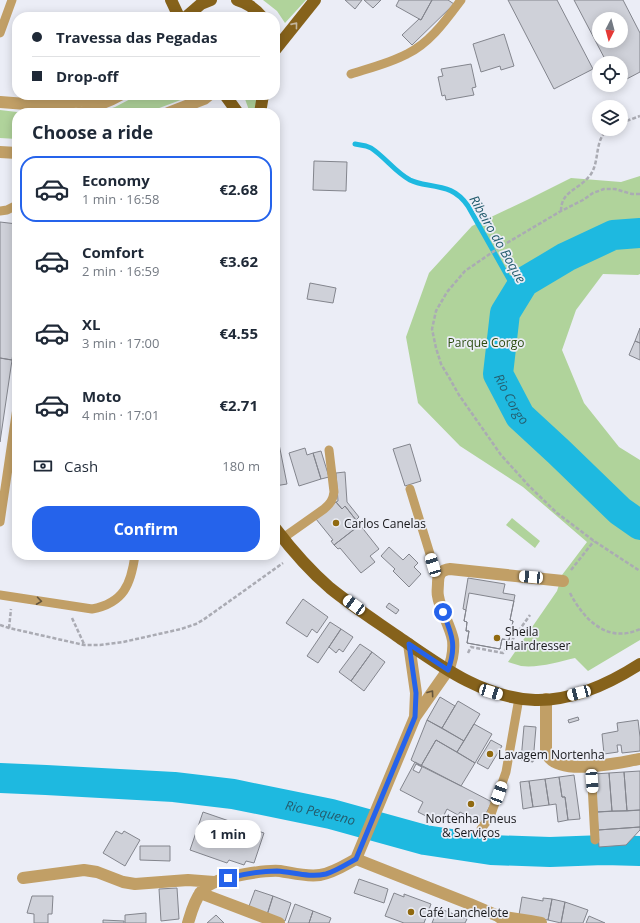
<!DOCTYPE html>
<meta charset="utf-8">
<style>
body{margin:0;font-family:"Open Sans",sans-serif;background:#f6f6f7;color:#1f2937;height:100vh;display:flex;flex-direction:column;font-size:15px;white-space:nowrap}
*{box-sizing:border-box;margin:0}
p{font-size:13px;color:#747a83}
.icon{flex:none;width:22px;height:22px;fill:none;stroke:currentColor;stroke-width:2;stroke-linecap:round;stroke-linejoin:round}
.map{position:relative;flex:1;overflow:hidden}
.drawer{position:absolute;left:12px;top:108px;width:268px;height:452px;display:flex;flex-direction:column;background:#fff;border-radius:16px;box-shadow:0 2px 10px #0003}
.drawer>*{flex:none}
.hud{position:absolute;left:12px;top:12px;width:268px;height:88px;border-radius:16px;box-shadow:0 2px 10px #0003;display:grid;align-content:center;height:88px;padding:0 20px;background:#fff}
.needle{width:26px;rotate:186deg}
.buttons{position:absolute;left:592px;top:12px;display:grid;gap:8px}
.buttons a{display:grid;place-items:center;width:36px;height:36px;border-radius:50%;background:#fff;box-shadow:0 2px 10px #0003;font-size:20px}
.end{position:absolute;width:18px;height:18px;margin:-9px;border:5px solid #2563eb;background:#fff;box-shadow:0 0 0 2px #fff}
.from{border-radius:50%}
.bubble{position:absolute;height:28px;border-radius:14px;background:#fff;box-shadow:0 2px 10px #0003;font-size:13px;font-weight:700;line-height:28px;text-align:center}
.car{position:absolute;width:12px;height:24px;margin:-12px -6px;border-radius:5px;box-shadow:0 0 3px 1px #0007;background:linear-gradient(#fff 24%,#345 0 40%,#fff 0 76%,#345 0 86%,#fff 0)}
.hud b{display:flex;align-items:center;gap:14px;height:38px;font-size:15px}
.hud b+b{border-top:1px solid #e0e1e3}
.hud i{width:10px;height:10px;background:#1f2937}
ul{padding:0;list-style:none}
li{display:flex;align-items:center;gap:12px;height:66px;margin:0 8px 6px;padding:0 12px;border:2px solid transparent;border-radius:16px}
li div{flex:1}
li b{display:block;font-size:15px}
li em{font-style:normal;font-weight:700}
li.current{border-color:#2563eb}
li>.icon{width:36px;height:36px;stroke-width:1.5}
h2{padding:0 20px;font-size:18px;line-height:48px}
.pay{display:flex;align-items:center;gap:10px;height:44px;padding:0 20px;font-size:15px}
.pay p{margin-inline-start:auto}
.action{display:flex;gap:8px;margin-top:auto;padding:8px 20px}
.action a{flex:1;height:46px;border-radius:16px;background:#2563eb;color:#fff;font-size:16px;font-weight:700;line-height:46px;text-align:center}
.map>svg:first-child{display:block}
.green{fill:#b0d39b}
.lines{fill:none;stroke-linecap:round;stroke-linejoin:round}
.stream{stroke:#1eb9e0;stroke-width:5}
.river{stroke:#1eb9e0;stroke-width:30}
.building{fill:#cfd1d9;stroke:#83858d;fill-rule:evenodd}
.path{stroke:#aaabb3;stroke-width:2.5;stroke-dasharray:4 2;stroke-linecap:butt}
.service{stroke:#c19f66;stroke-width:9}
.minor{stroke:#c19f66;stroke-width:12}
.primary{stroke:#86621b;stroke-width:12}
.oneway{stroke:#c3b59e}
.oneway2{stroke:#64553d}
.route{stroke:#2563eb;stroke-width:5}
.poi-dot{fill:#90690f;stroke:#ebedf6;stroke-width:1.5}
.labels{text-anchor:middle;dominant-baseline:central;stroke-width:3.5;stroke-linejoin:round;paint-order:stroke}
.park-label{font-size:12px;fill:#2d4e12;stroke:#ebedf6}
.poi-label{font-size:12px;fill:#18181b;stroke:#ebedf6;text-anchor:start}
.water-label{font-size:13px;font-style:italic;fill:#245c6d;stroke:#ebedf6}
</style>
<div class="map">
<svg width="640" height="923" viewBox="0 0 640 923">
<rect width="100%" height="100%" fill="#ebedf6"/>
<path class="green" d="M263,0H306L285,23L277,11Z
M138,95H184L186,98L146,113H98L115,107Z
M253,95H259L255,113H250L245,99Z
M0,110L17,112L22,113H17V139L0,138Z
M640,176V274L638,275L603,274L576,310L562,350L584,403L619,447L640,460V640L588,671L575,658C558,662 539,668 521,666C517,665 512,663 508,662L557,591L562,575L587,542L523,487L460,446L418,403L406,337L429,273L472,226L527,200L571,178L621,182Z
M512,518L540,541L535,548L506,525Z"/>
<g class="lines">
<path class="stream" d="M355,144L366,146L371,148C385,157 395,172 410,180C416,183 422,184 428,185C446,188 457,190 468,206L517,293"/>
<g class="river">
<path id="s1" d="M640,233L613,235L566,257L524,282L505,313L498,374L520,416L559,452L620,511L640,525"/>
<path id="s2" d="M0,778L46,780L174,787L233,794L331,814L425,840L491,850L550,852L604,850L640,851"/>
</g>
</g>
<path class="building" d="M345,0H362L355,9Z
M364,0H381L373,8Z
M399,0H432L421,20L396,6Z
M432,0H448L454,4L412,45L402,35L419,19L421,20Z
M508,0H557L593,69L554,89Z
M574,0H623L640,33V72L621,82V63H607ZM599,19H621V41H599Z
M504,34L514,66L501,70L500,66L481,72L473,44Z
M471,64L476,87L472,88L474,95L446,100L445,95L442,96L438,77L443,76L441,69Z
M314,161L347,162L346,191L313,190Z
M0,222L17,224V325L12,360L0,358Z
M310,283L336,288L333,303L307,299Z
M640,328V343L635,341Z
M635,341L640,343V360L629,355Z
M0,358L12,360L0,442Z
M275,424L287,484L275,486Z
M410,444L421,481L405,486L393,449Z
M305,448L307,455L313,453L321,479L299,486L289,453Z
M321,451L329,477L321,479L313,453Z
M345,472L347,502L359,517L356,520L345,506L342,509L336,502L338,501L336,473Z
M336,502L342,509L345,506L356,520L353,522L357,527L334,545L331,541L333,540L316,519Z
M360,525L379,549L370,556L375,562L361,573L340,548L338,549L334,545Z
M389,547L403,560L409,554L418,563L414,567L421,574L409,587L393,571L395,569L381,556Z
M468,578L505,584L503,593L515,595L510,620L513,621L509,640L502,639L500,649L467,643L469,631H466L467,622L464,621L466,610L463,609Z
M469,593L514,601L510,620L513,621L509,640L502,639L500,649L467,643L469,631H466L467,622L464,621Z
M303,599L328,617L317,633L312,629L307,637L286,623Z
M389,603L399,610L396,614L386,607Z
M330,622L341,629L318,663L307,656Z
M341,629L353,637L343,652L339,649L336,653L329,647Z
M360,644L372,652L351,681L339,672Z
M372,652L385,662L364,691L351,681Z
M440,697L455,706L442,728L427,720Z
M458,701L480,714L464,741L442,728Z
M578,717L579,720L569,723L568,720Z
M427,720L464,741L457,752L436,740L421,766L411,760Z
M638,720L640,737V751L622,753L621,745H617L618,752L604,754L602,734L618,731L617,723Z
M474,724L492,734L475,763L457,752Z
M524,726L536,727L533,762L521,760Z
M436,740L475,763L461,786L421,766Z
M491,740L502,746L488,769L477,763Z
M415,762L492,802L481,823L460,812L458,815L447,809L440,823L418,812L423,802L400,790Z
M416,764L422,767L419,773L413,770Z
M640,771V810L627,811L624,772Z
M624,772L627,811H612L609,773Z
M609,773L612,811L597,812L594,774Z
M574,775L580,819L568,820L565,797H562L559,777Z
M559,777L562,797H565L568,820L558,822L556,804L549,805L545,779Z
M545,779L549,805L533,807L529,781Z
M529,781L533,807L523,809L520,782Z
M640,810V827L598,830L597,812Z
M203,812L264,833L254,863L246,861L244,865L229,860L227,863L190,850Z
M640,827V830L626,845L599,847L598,830Z
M116,831L122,834L124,831L140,840L125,866L103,853Z
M140,846H170V861L140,860Z
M359,879L388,889L384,903L354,893Z
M177,888L179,919L161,921L159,889Z
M255,890L273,896L267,915L248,909Z
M394,893L404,897V894L431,904L424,923H404L385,916Z
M32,896H53L52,914H48V923H34V914L27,913Z
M273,896L291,903L285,921L267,915Z
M522,897L543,901V898L552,899L548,920L519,915Z
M552,899L565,902L561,923L548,920Z
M565,902L588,910L583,923H561Z
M295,904L313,911L309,923H288Z
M438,908L467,919L465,923H432Z
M313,911L331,918L329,923H309Z
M146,913V923H125V915Z
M216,915L224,923H207Z
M589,916L605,923H586Z
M103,920L124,921V923H103Z"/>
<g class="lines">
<path class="path" d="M621,123L640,116
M640,194H632L615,189H604L593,193L583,200L561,211L500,247L465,271L447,292L436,311L432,329L436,348L441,364L450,379L459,395L501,455L530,487L557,513L594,541L640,571
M561,211C561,190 580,190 591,174C600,160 594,141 608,129
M571,570L594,541
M570,593C584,620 608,644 640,629
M72,618L84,644
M0,625L9,628L84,645H100L123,642L181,629L196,624L203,620L283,563
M9,628L11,609
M468,653L471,647L503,653L530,615"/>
<path class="service" d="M0,33L12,0
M351,74C370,68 390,63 407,54C430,43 446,20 461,0
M71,113C90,110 106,105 123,95
M0,211L7,210L17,205
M410,489L438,580
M0,522L17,408
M283,538L324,509C330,504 333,500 334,492L329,450
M0,595L92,609C124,603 131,584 135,555
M591,766L595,840
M481,829L490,817L506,772L519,698"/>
<path class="minor" d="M0,102C36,106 73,105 108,95
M168,113L204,99L209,95
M0,152L17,153
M409,644L416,693L415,717
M546,699V751C553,779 620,762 640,759
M356,859L415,717L448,670C452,661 454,650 453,640C450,625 440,610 438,596C437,592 438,588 438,583C438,575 440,570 450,569L563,581
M23,878L84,870L97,872L123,882L135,884L188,880L214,882
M200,893L279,923
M498,916L530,921L541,923
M188,923C191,913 194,901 201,892C204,888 209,885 213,883C227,876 264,870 280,871C293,873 306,877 320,875C333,873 345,865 356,859L470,904L498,916L507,923"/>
<path class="primary" d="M171,0L179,17
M237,0C247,3 255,8 262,17
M186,17L201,4L211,0
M275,50L315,0
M225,95L238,113
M260,113L263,95
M275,528C291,549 309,570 330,588C351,605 374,620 397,636C439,665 482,698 535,700C572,701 609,684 640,664"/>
</g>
<defs><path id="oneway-chevron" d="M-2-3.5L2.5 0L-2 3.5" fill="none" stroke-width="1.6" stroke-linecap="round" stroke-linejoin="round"/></defs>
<use class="oneway" href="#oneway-chevron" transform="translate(295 25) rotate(-51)"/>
<g class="oneway2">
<use href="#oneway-chevron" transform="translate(39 601) rotate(8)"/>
<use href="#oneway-chevron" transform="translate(431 693) rotate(-54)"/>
</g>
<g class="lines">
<path class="route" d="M228,878C244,874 261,871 277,871C293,872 309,878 326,874C336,871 347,864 356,859L415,717L416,693L409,644L448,670C457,646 452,635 443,612"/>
</g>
<g class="poi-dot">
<circle cx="336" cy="523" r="4"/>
<circle cx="497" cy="638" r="4"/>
<circle cx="490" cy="754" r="4"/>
<circle cx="471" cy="804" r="4"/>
<circle cx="411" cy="912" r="4"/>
</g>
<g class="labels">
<g class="park-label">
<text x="486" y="342">Parque Corgo</text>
</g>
<g class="poi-label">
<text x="344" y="523">Carlos Canelas</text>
<text x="505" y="631">Sheila<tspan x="505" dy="14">Hairdresser</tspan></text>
<text x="498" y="754">Lavagem Nortenha</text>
<text x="471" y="818" text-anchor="middle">Nortenha Pneus<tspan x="471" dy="14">&amp; Serviços</tspan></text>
<text x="419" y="912">Café Lanchelote</text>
</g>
<g class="water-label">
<text transform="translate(498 239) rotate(60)">Ribeiro do Boque</text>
<text stroke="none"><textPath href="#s1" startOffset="254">Rio Corgo</textPath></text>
<text stroke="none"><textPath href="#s2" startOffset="323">Rio Pequeno</textPath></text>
</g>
</g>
</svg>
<div class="buttons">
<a><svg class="needle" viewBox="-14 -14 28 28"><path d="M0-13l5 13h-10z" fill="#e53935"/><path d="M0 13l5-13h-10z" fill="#747a83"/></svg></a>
<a><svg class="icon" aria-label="locate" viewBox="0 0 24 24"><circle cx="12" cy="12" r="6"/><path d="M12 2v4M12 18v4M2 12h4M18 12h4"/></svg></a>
<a><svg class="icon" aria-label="layers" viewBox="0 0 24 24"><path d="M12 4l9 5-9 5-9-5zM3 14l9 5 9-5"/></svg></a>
</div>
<i class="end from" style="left:443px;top:612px"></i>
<i class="end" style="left:228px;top:878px"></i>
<div class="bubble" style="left:195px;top:820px;width:66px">1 min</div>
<i class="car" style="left:433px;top:565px;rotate:343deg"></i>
<i class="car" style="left:531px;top:577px;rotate:275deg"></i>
<i class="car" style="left:354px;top:605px;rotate:306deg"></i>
<i class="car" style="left:491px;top:692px;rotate:107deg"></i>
<i class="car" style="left:579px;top:693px;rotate:255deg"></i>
<i class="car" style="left:592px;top:781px;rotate:176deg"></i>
<i class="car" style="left:499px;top:793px;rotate:20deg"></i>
<div class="hud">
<b><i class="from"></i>Travessa das Pegadas</b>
<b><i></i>Drop-off</b>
</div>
<section class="drawer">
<h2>Choose a ride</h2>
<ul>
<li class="current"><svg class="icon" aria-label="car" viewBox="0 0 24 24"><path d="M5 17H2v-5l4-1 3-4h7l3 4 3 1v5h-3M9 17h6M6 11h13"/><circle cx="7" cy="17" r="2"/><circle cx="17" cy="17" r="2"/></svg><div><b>Economy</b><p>1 min · 16:58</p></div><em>€2.68</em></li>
<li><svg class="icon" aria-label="car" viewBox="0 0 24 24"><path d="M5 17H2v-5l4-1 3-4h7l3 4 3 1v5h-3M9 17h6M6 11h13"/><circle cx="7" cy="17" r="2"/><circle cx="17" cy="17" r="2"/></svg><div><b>Comfort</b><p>2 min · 16:59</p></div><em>€3.62</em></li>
<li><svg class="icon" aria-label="car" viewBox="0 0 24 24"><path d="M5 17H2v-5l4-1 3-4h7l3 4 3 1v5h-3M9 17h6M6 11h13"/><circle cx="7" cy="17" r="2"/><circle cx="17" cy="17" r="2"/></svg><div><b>XL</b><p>3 min · 17:00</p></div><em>€4.55</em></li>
<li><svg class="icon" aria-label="car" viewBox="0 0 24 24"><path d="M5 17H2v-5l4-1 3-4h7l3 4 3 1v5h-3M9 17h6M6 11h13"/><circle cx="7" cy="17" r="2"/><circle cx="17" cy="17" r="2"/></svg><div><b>Moto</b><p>4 min · 17:01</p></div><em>€2.71</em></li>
</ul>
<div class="pay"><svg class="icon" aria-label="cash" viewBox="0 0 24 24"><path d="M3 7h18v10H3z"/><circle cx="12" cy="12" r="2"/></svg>Cash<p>180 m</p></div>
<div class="action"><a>Confirm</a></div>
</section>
</div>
